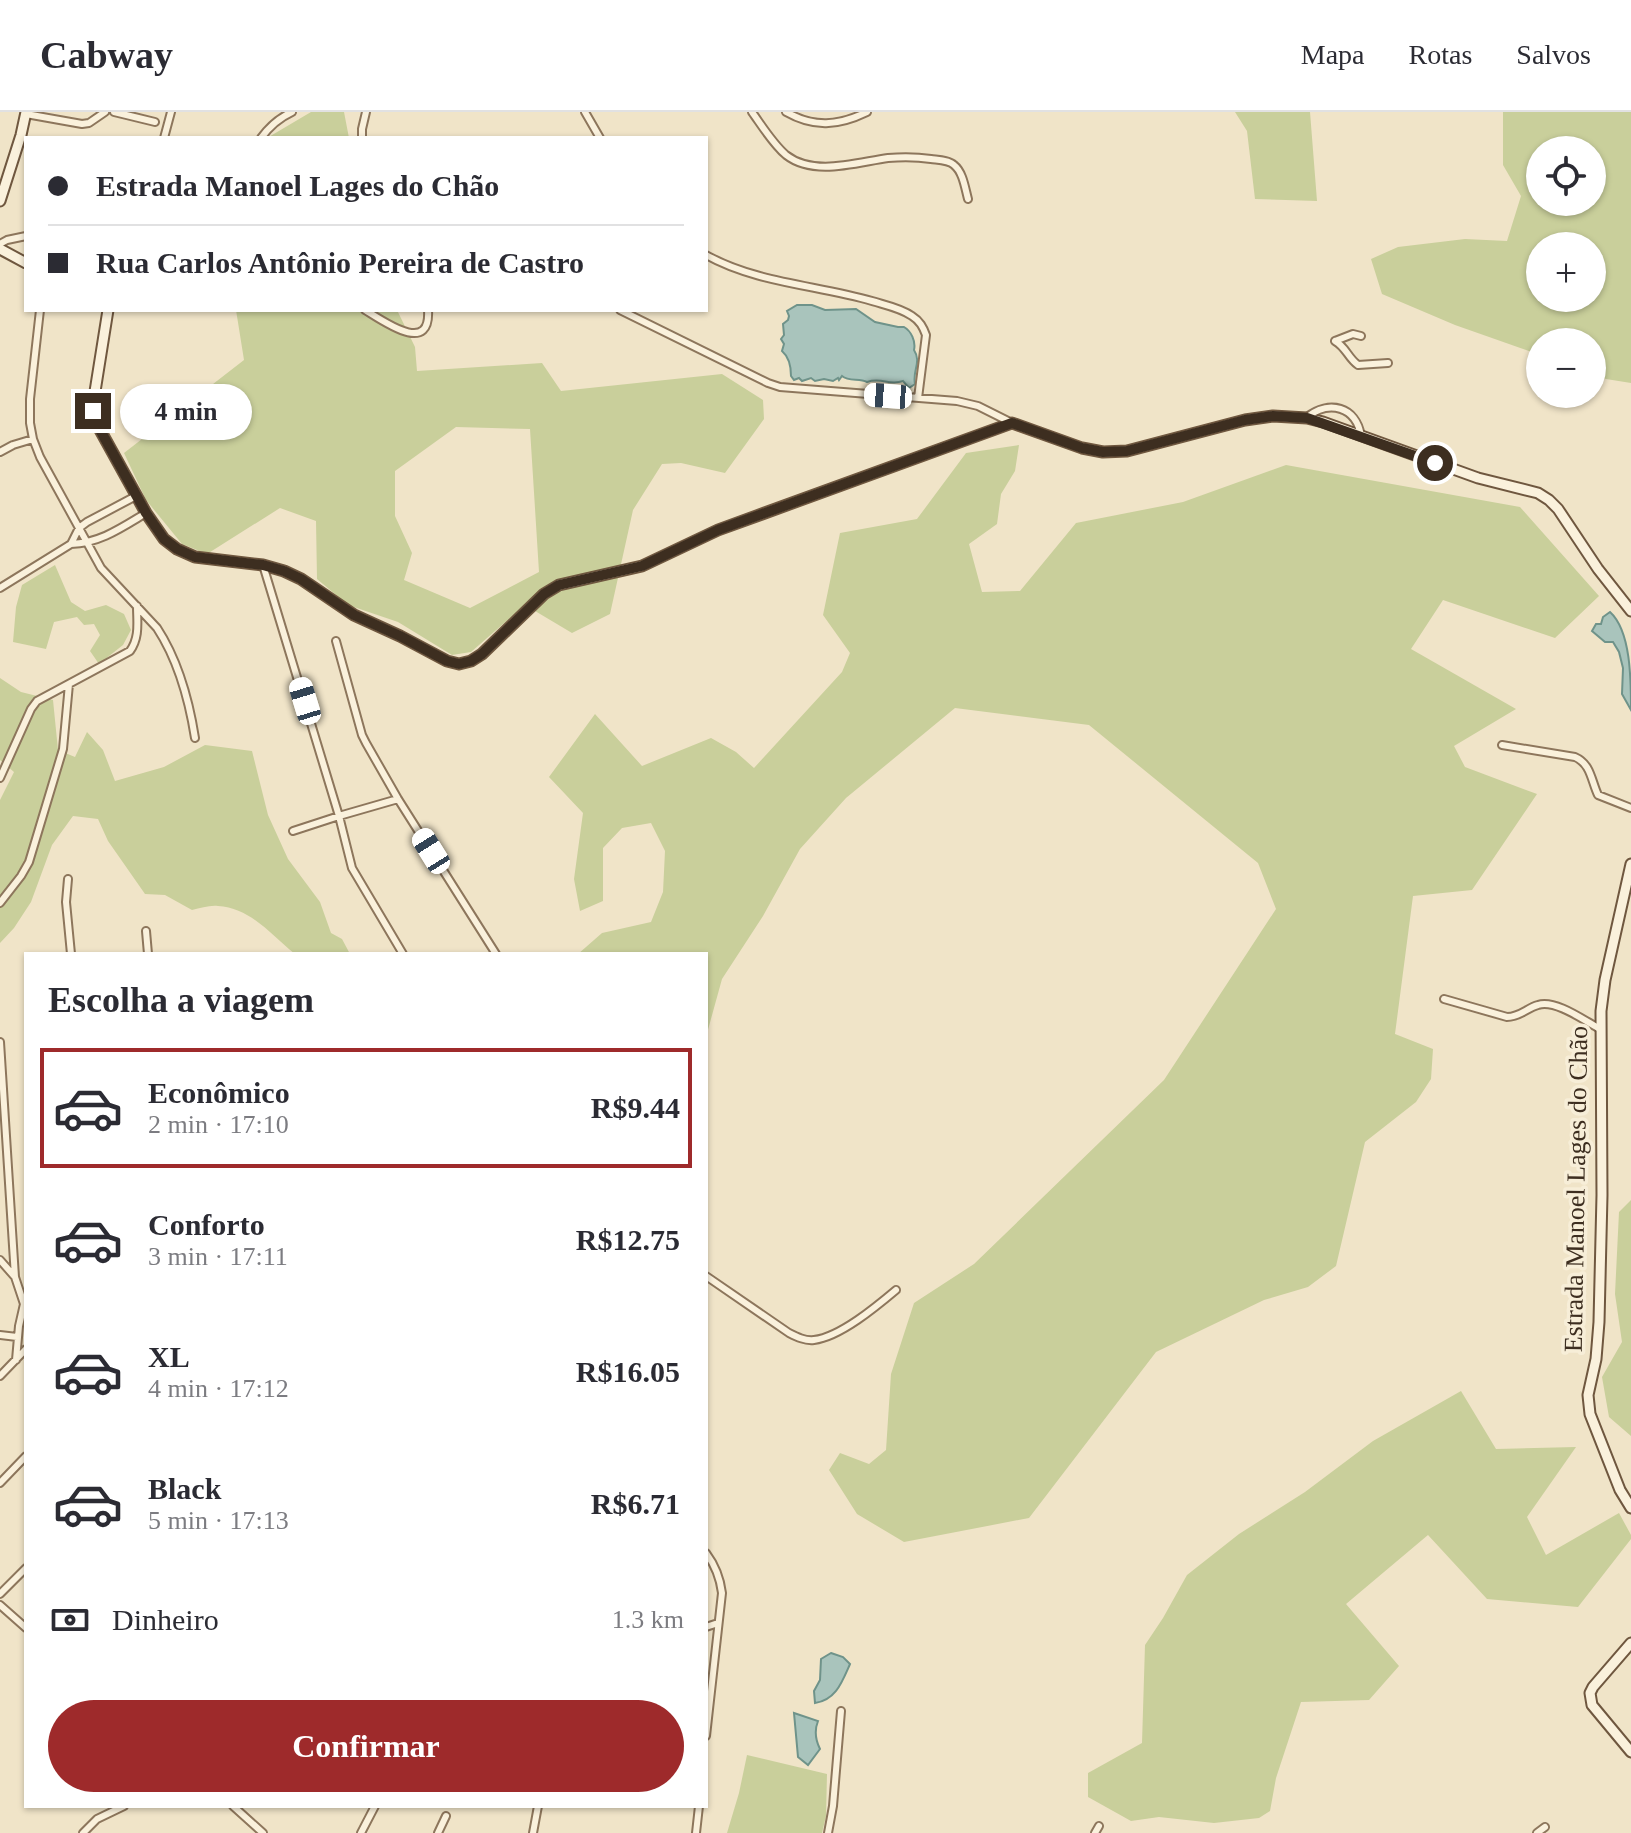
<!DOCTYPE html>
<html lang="pt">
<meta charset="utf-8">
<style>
body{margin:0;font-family:Georgia,serif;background:#f2f2f3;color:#2b2b33;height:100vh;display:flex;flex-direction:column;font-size:30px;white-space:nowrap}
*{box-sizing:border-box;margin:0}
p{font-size:26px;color:#7c7c81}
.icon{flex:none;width:44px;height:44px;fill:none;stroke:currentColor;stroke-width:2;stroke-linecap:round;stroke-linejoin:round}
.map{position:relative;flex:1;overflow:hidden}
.drawer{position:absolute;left:24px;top:840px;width:684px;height:856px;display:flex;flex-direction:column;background:#fff;border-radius:0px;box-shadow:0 2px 6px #0004}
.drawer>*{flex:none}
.banner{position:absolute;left:24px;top:24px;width:684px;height:176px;border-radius:0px;box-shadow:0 2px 6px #0004;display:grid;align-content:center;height:176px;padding:0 24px;background:#fff}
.fabs{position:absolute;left:1526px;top:24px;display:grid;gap:16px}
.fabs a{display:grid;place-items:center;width:80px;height:80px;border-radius:50%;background:#fff;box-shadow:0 2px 6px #0004;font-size:40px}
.end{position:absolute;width:36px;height:36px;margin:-18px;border:10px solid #3d2e20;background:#fff;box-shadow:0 0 0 4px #fff}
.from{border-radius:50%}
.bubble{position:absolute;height:56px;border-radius:28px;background:#fff;box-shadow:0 2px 6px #0004;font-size:26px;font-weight:800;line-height:56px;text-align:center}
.car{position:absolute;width:24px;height:48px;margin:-24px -12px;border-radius:10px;box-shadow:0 0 6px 2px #0007;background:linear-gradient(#fff 24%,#345 0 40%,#fff 0 76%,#345 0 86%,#fff 0)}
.banner b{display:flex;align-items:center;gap:28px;height:76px;font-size:30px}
.banner b+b{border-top:2px solid #e1e1e2}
.banner i{width:20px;height:20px;background:#2b2b33}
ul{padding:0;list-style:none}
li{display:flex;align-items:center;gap:24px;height:120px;margin:0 16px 12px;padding:0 8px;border:4px solid transparent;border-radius:0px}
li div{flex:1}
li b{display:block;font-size:30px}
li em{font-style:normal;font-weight:800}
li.active{border-color:#9e2a2b}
li>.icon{width:72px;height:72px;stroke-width:1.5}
h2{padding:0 24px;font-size:36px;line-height:96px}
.pay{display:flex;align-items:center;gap:20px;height:88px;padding:0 24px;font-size:30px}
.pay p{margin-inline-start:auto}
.action{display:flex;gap:16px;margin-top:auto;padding:16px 24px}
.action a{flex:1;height:92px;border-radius:48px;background:#9e2a2b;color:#fff;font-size:32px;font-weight:800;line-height:92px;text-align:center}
header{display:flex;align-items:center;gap:48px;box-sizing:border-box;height:112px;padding:0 40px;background:#fff;border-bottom:2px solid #e1e1e2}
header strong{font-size:38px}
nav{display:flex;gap:44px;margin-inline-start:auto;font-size:28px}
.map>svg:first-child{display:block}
.green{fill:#c9cf9b;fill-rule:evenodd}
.water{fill:#a9c4bc;stroke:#6f938a;stroke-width:2}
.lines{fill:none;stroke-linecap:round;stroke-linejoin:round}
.street-casing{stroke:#8d765c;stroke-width:10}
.secondary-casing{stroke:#6f573f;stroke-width:13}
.street{stroke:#faf1dc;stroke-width:6}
.secondary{stroke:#faf1dc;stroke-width:9}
.route{stroke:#3d2e20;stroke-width:10}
.labels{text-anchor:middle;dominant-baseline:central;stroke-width:7;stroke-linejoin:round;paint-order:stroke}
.street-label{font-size:26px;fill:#3d2e20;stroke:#f7eed8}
</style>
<header>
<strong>Cabway</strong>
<nav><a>Mapa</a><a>Rotas</a><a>Salvos</a></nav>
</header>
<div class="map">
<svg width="1631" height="1721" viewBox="0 0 1631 1721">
<rect width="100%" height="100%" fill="#f0e4c8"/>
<path class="green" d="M311,0H344L349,26H267Z
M1235,0H1310L1317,89L1255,87L1247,19Z
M1503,0H1631V271L1606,267L1592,262V230H1540V243L1455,213L1382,182L1371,147L1398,135L1465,127L1507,129L1521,84L1503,53ZM1540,38H1592V90H1540ZM1540,134H1592V186H1540Z
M236,198H397L415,235L417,259L542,251L561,279L722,262L763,288L764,307L725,361L681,351L662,352L633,398L610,502L572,521L525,493L471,540L452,543L398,510L348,493L317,467L316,409L280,396L207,442L182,432L146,388L124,341L244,248ZM456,315L530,317L539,460L470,496L404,468L412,441L395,404V359Z
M1019,333L1015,359L1001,382L997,412L969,432L982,480L1020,479L1076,411L1183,390L1286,353L1520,395L1599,484L1555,526L1443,488L1411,537L1516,597L1454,634L1465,655L1537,682L1472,778L1413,784L1395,922L1433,937L1431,967L1416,990L1365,1030L1336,1154L1308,1175L1264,1188L1156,1240L1029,1406L904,1430L857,1402L829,1358L840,1341L869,1352L886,1338L891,1262L914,1191L974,1152L1164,968L1276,797L1258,751L1089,613L955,596L846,686L800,737L763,804L722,867L706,925V842H578L602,821L651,810L663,780L665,739L651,711L622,716L603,736V789L580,799L574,767L583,701L549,665L595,602L642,654L711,626L736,640L754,656L842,560L850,541L823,503L840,421L917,407L966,341Z
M55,453L71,490L85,499L106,493L124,502L131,518L123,533L99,552L90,539L100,523L94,512L84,513L77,505L54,510L46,537L13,530L16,495L22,473Z
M0,566L21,580L53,588L58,638L75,645L87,620L103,638L115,669L164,655L205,633L252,639L268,703L288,747L320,790L331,821L342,827L350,842H295C271,823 251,796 218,794C210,793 201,796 192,798L165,783L145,782L108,729L98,707L73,704L52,733L31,790L14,816L0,831V688L14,660L0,648Z
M1631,1088V1324L1609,1305L1602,1265L1622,1230L1615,1182L1619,1100Z
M1461,1279L1496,1337L1576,1335L1527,1405L1546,1443L1619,1401L1631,1423V1427L1578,1495L1487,1487L1428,1423L1346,1492L1399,1554L1369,1588L1301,1590L1276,1666L1270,1699L1259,1706L1214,1711L1159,1705L1131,1709L1088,1685V1661L1142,1631L1145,1533L1163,1506L1187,1463L1239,1422L1305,1380L1373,1329Z
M747,1643L827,1662L826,1704L822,1721H727L739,1681Z"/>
<path class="water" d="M797,193H812L825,198L856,197L875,210L898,215H904C911,219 916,229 914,238C922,250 912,259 915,272L909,276L903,269C889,274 882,265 867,270C859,266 849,270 842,264L839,268L838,266L833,269L824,267L815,269L811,266L802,269L799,266L794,268L791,264C791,256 789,245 782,239L784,232L781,227L784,223L783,212L788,208L789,204L787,199Z
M1610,500C1631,519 1631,568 1631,598L1622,582L1623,556L1619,540L1613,530H1605L1592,519L1596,512H1601L1603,505Z
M831,1541L843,1545L850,1552C842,1570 836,1588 815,1591L814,1579L820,1568L821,1547Z
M794,1601L818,1609C814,1619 815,1627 820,1637L808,1653L798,1645Z"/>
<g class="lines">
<defs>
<path id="street" d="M114,0L155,10
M585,0L600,26
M752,0C762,14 773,32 786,43C814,65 858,50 888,46C902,45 917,45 931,47C938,48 949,48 954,53C963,60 965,76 968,87
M786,0C814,16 838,14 867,0
M26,2L82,12L89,11L105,0
M164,26L171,0
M261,26C269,15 279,6 292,0
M362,26V17L366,0
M0,132L7,128L26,124
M706,143C756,171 817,173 872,189C885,193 901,196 912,204C920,209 923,215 926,223L918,286
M40,198L30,287V311L33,327L40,345L101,456L157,516C178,548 189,588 195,626
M365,198C383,209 431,244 428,198
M620,198L768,271L780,275L957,289L978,294L1012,311
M1335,229C1346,235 1348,246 1358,253L1388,251
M1335,229L1353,222L1361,224
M1307,305C1329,288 1356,294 1361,324
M0,340L13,333L33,327
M71,432C100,431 121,416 146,401
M263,453L339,704L352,756L403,842
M0,476L71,432L79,416L87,410L136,384
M336,529L362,623L366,631L398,687L496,842
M1502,633L1575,645C1591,652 1591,668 1598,683L1631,696
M0,666L31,597L37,589L130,539C140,525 137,510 137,494
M293,719L339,704L398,687
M68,767L66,790L71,842
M0,791L21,764L29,750L63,637L69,572
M146,819L148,842
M1444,887L1507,905C1520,905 1527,896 1538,893C1555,887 1585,909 1600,917
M0,930L15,1165L24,1192L19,1214L16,1248
M0,1148L15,1165
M706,1164L789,1221C797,1225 805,1229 814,1228C840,1225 877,1194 896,1178
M0,1223L17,1225
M0,1264L26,1237
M0,1371L26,1344
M706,1441C715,1453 720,1465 722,1481L706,1624
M0,1482L26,1456
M0,1493L26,1516
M706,1515L718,1511
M233,1694L263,1721
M83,1721L97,1707L124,1694
M361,1721L375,1694
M438,1721L446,1704
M533,1721L538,1694
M696,1721L699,1694
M828,1721L833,1694L841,1599
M1095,1721L1099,1714
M1537,1721L1545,1715"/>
<path id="secondary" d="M0,89L21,23L26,0
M0,137L26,151
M108,198L93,292L94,305L99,316L146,401L164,427L177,437L195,445L263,453L284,459L301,467L354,503L400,524L447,549L459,552L471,549L482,542L544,482L559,473L642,454L718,418L1012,311L1082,336L1103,340L1127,339L1245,308L1273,304L1307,306L1323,310L1478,366L1538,381L1549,388L1558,397L1598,457L1631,499
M1631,752L1605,868L1601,899L1602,1083L1599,1210L1596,1247L1588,1283L1590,1302L1620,1378L1631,1396
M1631,1531L1593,1575L1590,1581L1592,1593L1631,1640"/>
</defs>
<use href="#street" class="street-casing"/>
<use href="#secondary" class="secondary-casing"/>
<use href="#street" class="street"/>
<use href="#secondary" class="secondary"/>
</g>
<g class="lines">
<path class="route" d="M93,299L99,316L146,401L164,427L177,437L195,445L263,453L284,459L301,467L354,503L400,524L447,549L459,552L471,549L482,542L544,482L559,473L642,454L718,418L1012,311L1082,336L1103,340L1127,339L1245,308L1273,304L1307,306L1435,351"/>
</g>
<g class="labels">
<g class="street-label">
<text transform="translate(1576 1077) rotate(-89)">Estrada Manoel Lages do Chão</text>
</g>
</g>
</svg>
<div class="fabs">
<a><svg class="icon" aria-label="locate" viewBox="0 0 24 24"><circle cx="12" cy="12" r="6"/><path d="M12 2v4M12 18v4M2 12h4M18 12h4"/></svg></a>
<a>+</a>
<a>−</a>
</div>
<i class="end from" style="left:1435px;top:351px"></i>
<i class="end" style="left:93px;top:299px"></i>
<div class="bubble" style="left:120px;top:272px;width:132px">4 min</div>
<i class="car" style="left:888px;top:284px;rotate:274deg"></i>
<i class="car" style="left:305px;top:589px;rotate:343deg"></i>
<i class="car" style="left:431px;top:739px;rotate:328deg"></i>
<div class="banner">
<b><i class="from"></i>Estrada Manoel Lages do Chão</b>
<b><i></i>Rua Carlos Antônio Pereira de Castro</b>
</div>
<section class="drawer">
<h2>Escolha a viagem</h2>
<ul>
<li class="active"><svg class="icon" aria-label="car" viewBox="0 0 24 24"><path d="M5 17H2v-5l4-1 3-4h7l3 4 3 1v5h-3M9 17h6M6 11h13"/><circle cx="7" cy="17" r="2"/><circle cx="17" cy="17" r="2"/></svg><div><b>Econômico</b><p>2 min · 17:10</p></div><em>R$9.44</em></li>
<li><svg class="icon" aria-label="car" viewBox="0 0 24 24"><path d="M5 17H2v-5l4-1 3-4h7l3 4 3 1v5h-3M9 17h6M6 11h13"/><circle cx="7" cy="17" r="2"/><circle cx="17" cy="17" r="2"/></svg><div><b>Conforto</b><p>3 min · 17:11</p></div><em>R$12.75</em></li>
<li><svg class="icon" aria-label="car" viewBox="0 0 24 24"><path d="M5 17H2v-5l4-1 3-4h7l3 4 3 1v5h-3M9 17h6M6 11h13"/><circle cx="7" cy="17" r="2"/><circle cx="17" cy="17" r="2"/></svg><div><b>XL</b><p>4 min · 17:12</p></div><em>R$16.05</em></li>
<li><svg class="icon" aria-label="car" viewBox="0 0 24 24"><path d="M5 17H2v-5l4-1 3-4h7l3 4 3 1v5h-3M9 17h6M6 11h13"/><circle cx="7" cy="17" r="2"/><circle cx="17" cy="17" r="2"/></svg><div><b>Black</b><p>5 min · 17:13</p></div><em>R$6.71</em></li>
</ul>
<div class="pay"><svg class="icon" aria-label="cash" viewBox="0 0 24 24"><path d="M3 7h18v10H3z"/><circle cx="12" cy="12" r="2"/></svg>Dinheiro<p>1.3 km</p></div>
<div class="action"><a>Confirmar</a></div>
</section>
</div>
